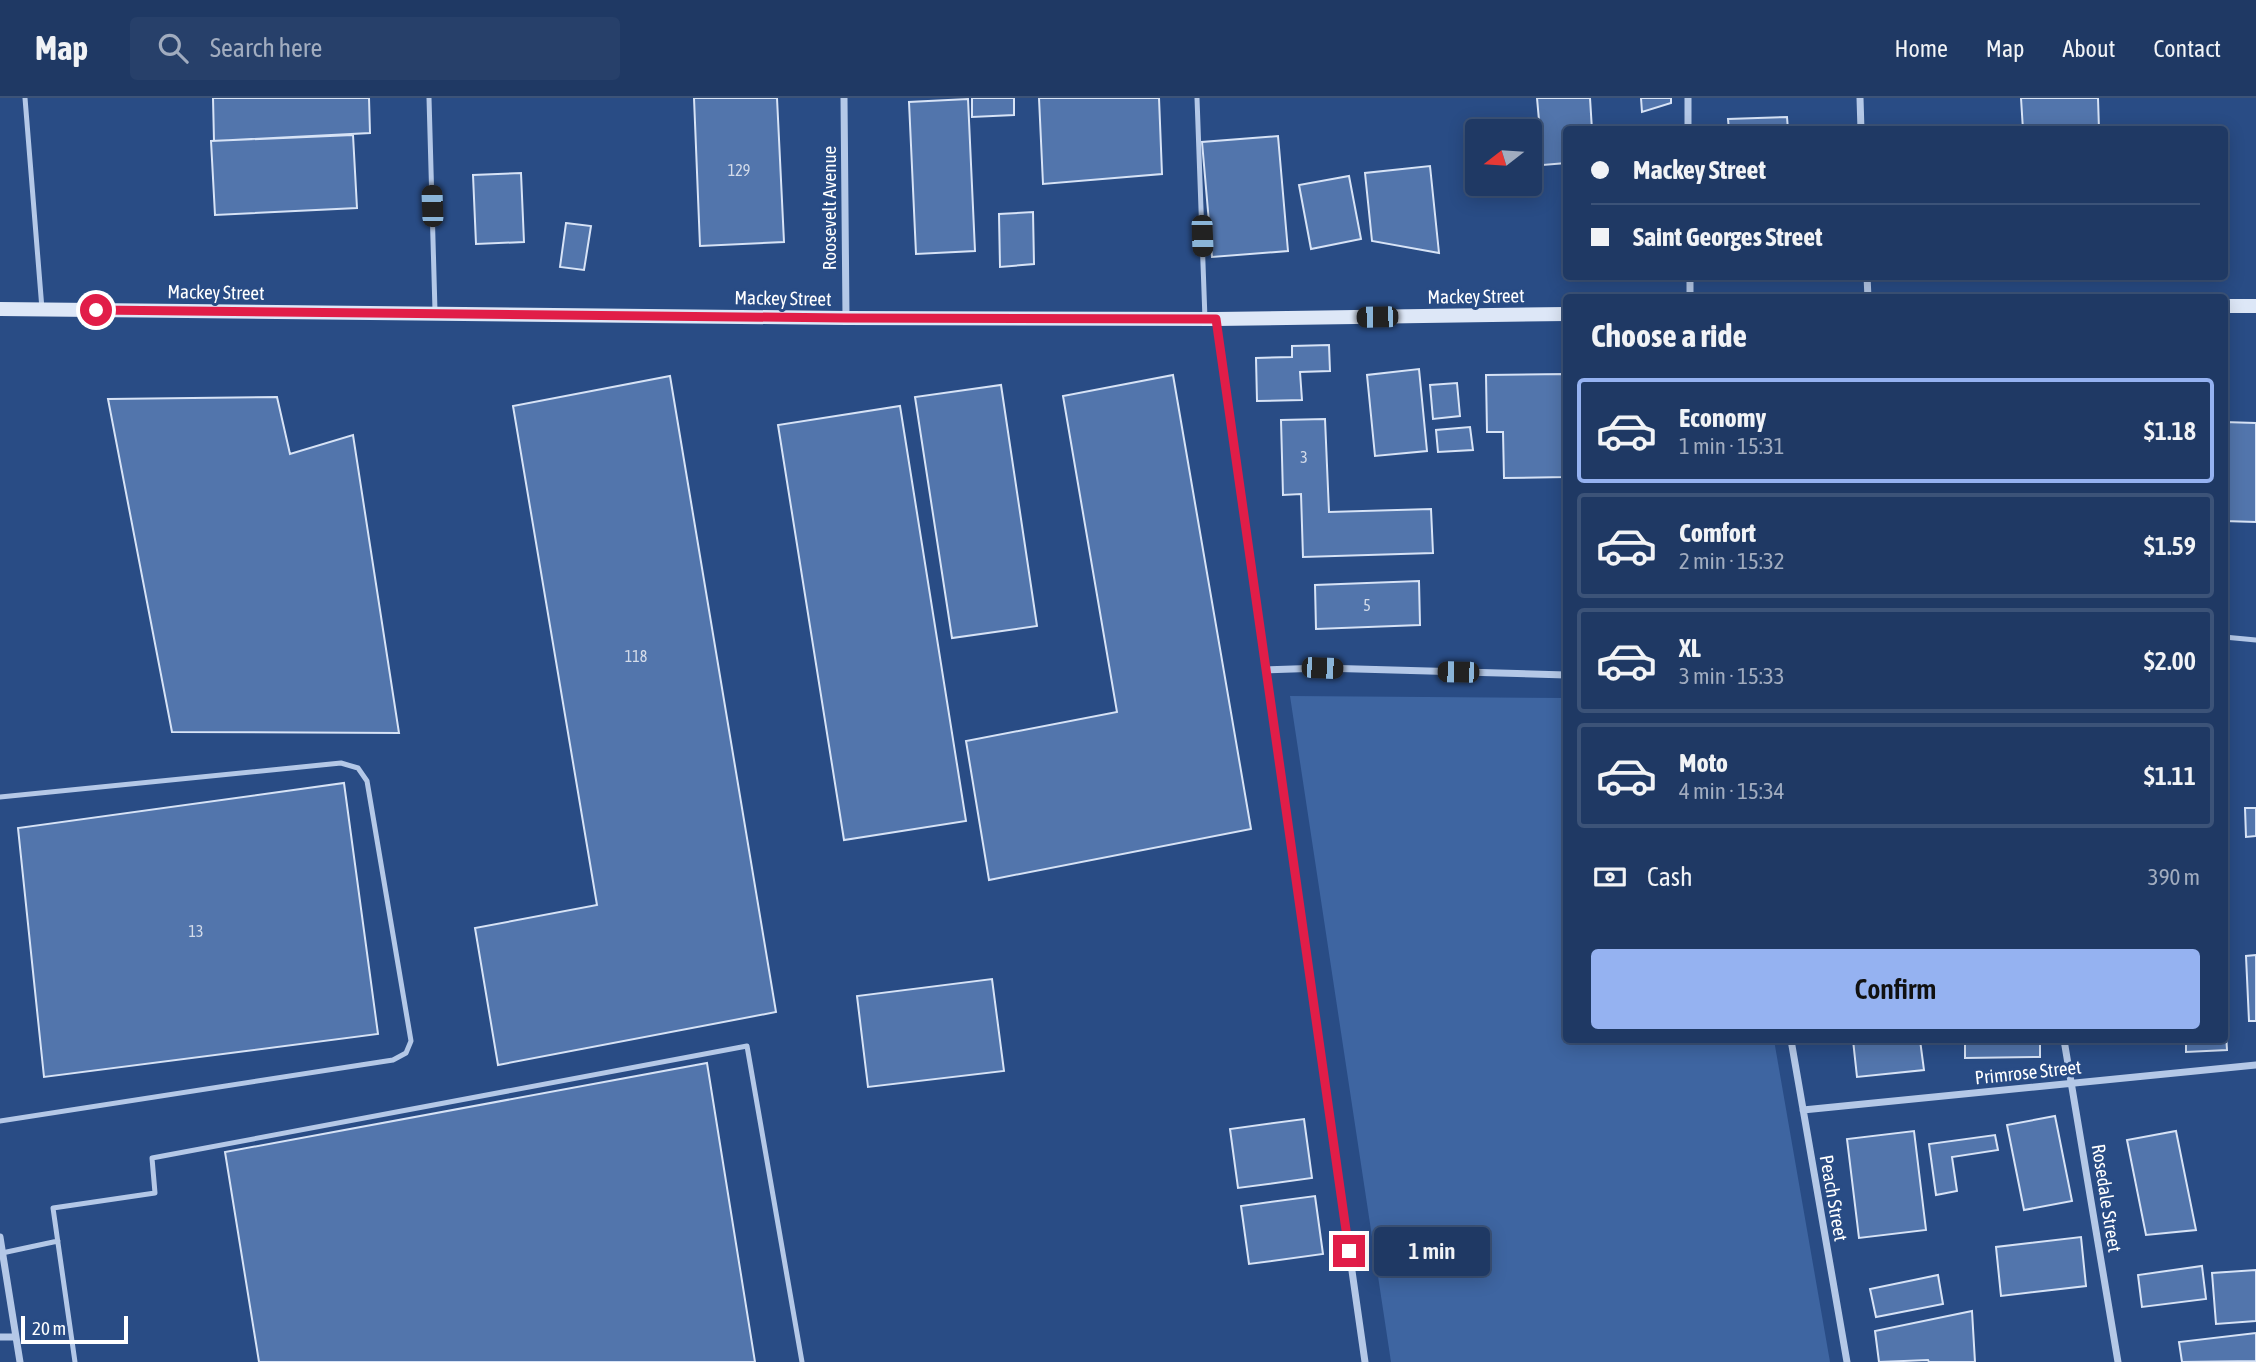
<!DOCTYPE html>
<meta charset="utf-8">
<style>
body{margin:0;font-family:"Asap Condensed",sans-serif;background:#27406a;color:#f1f3f6;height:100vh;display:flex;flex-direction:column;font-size:26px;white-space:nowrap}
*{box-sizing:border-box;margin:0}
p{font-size:23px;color:#a1acbf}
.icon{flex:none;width:38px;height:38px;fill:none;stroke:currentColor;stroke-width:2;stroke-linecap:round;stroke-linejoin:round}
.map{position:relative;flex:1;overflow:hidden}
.panel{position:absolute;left:1563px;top:196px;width:665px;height:749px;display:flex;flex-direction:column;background:#1f3964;border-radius:7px;box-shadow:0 4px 18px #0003,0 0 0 2px #3c5378}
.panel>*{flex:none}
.banner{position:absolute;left:1563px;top:28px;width:665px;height:154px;border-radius:7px;box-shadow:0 4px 18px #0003,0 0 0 2px #3c5378;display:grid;align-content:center;height:154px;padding:0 28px;background:#1f3964}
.needle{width:46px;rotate:253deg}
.fabs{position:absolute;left:1465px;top:21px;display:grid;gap:14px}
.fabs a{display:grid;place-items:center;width:77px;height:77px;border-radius:7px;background:#1f3964;box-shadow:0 4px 18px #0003,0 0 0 2px #3c5378;font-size:35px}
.scale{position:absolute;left:21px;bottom:18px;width:107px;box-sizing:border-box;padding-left:7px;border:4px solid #fff;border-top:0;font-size:19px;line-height:24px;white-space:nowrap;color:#fff;-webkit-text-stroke:5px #294c85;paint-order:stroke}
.end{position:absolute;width:32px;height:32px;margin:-16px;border:9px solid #e11d48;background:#fff;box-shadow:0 0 0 4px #fff}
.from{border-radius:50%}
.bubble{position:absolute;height:49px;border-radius:7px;background:#1f3964;box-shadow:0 4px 18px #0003,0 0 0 2px #3c5378;font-size:23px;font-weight:600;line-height:49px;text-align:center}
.car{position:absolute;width:21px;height:42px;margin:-21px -10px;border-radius:9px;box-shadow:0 0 5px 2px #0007;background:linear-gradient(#222 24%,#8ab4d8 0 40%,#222 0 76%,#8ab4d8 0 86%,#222 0)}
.banner b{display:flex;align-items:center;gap:24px;height:66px;font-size:26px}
.banner b+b{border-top:2px solid #3c5378}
.banner i{width:18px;height:18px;background:#f1f3f6}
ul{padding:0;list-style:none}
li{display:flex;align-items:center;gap:21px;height:105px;margin:0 14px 10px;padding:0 14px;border:4px solid #3c5378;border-radius:7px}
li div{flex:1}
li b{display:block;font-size:26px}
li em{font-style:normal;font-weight:600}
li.current{border-color:#95b2f1}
li>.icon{width:63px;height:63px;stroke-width:1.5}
h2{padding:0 28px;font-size:32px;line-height:84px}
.pay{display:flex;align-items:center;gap:18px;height:77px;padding:0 28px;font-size:26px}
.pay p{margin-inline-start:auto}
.button{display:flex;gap:14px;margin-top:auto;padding:14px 28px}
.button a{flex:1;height:80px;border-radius:7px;background:#95b2f1;color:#111;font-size:28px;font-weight:600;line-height:80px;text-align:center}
header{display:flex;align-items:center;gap:42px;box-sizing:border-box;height:98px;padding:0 35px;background:#1f3964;border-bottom:2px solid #3c5378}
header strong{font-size:33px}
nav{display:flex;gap:38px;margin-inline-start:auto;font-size:24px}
.search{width:490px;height:63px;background:#27406a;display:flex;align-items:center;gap:18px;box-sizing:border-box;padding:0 24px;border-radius:7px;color:#a1acbf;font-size:26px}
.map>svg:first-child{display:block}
.green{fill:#3e65a1}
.building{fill:#5275ac;stroke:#d7e3f6;stroke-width:2}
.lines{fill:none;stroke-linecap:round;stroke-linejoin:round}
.lane{stroke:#b4c8e7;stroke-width:5}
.street{stroke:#b4c8e7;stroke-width:7}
.secondary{stroke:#dde7f7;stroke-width:14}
.route{stroke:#e11d48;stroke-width:9}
.labels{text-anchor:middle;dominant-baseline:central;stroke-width:6;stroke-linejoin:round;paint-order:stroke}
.number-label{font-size:16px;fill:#d4dcea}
.street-label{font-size:19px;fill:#fff;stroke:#294c85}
</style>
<header>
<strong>Map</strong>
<div class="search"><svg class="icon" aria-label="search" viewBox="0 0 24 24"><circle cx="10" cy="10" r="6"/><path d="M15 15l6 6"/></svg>Search here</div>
<nav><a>Home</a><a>Map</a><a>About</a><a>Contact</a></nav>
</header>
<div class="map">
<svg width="2256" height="1264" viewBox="0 0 2256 1264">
<rect width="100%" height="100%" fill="#294c85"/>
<path class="green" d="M1290,598L1566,600V942H1774L1830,1264H1391Z"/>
<path class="building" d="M213,0H369L370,35L214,43Z
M694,0H777L784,144L700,148Z
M972,0H1014V17L972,19Z
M1039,0H1159L1162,76L1043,86Z
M1537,0H1590L1592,32H1566V65L1543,67Z
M1641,0H1671V5L1642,14Z
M2021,0H2098L2099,32H2023Z
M968,1L975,153L916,156L909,4Z
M1787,19L1788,32H1729L1728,21Z
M353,37L357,110L215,117L211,43Z
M1278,38L1288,153L1212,159L1202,44Z
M1430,68L1439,155L1372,143L1365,75Z
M521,75L524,144L476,146L473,77Z
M1349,78L1361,141L1311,151L1299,87Z
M1033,114L1034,166L1000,169L999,116Z
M566,125L591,128L584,172L560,169Z
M1329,247L1330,273L1300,274L1302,302L1257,303L1256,260L1292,259V248Z
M1419,271L1427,353L1375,358L1367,277Z
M1565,276L1566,379L1504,380L1503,334H1487L1486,277Z
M1173,277L1251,731L989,782L966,643L1117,614L1063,298Z
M670,278L776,914L498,967L475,830L597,807L513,308Z
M1457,285L1460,318L1433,321L1430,287Z
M1001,287L1037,528L952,540L915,299Z
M277,299L290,356L353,337L399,635L172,634L108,301Z
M900,308L966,723L844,742L778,327Z
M1325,321L1329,414L1431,411L1433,455L1303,459L1301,396L1283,397L1281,322Z
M2224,324L2256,325V424L2224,423Z
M1470,329L1473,352L1438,354L1436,332Z
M1419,483L1420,527L1316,531L1315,487Z
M344,685L378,936L44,979L18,730Z
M2245,710H2256V738L2246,739Z
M2256,857V923H2249L2246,858Z
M992,881L1004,973L868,989L857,898Z
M2224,901L2227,952L2186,954V942H2224Z
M1853,942H1920L1924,972L1857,979Z
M1965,942H2040V959L1965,960Z
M707,965L755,1264H259L225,1054Z
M2055,1018L2072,1103L2024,1112L2007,1027Z
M1304,1021L1312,1080L1238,1090L1230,1031Z
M1914,1033L1926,1132L1859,1140L1847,1041Z
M2176,1033L2196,1132L2146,1137L2127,1042Z
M1995,1037L1998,1052L1952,1059L1957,1093L1936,1097L1929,1046Z
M1315,1098L1323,1156L1249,1166L1241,1108Z
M2081,1139L2086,1188L2001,1198L1996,1149Z
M2202,1168L2206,1201L2142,1209L2138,1177Z
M2256,1172V1223L2216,1226L2212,1175Z
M1938,1177L1943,1206L1876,1219L1870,1191Z
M1972,1213L1975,1264H1929L1928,1262L1879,1264L1875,1233Z
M2256,1235V1263L2182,1264L2179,1244Z"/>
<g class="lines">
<path class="lane" d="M25,0L42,211
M429,0L435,213
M1197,0L1205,221
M2224,539L2256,542
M0,699L341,665L358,670L367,683L411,943L406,955L393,962L0,1023
M2,1155L58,1143
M75,1264L53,1110L155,1095L152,1060L747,948L802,1264"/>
<path class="street" d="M844,0L846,220
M1688,0V32
M1860,0L1861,32
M1690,178V200
M1867,178L1868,200
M1216,221L1365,1264
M1266,572L1322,570L1566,577
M1791,942L1847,1264
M2064,942L2118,1264
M1803,1012L2256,967
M0,1139L20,1264
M0,1239H16"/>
<path class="secondary" d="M2224,208H2256
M0,211L846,220L1216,221L1566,216"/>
</g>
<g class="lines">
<path class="route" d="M96,212L846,220L1216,221L1349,1153"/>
</g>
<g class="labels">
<g class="number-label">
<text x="739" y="72">129</text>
<text x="1304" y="359">3</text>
<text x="1367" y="507">5</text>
<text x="636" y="558">118</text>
<text x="196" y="833">13</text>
</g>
<g class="street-label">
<text transform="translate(829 110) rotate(-90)">Roosevelt Avenue</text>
<text transform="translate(216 194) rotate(1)">Mackey Street</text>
<text transform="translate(1476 198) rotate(-1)">Mackey Street</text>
<text transform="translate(783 200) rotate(1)">Mackey Street</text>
<text transform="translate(2028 974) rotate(-6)">Primrose Street</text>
<text transform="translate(1834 1100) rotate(80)">Peach Street</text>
<text transform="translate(2107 1100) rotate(81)">Rosedale Street</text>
</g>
</g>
</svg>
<div class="fabs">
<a><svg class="needle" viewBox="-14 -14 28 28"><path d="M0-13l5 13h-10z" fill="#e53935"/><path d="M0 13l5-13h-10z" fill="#a1acbf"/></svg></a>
</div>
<div class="scale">20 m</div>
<i class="end from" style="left:96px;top:212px"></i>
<i class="end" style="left:1349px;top:1153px"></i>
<div class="bubble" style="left:1374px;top:1129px;width:116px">1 min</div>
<i class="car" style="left:432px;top:108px;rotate:358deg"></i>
<i class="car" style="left:1202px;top:138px;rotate:178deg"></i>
<i class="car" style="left:1377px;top:219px;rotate:269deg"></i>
<i class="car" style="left:1322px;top:570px;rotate:92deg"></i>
<i class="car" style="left:1458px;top:574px;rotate:271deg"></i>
<div class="banner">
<b><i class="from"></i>Mackey Street</b>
<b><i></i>Saint Georges Street</b>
</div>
<section class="panel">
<h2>Choose a ride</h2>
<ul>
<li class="current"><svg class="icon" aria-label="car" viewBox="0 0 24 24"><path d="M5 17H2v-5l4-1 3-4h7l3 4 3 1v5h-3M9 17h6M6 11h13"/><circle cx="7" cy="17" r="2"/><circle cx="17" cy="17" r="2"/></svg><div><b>Economy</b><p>1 min · 15:31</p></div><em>$1.18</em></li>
<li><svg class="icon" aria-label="car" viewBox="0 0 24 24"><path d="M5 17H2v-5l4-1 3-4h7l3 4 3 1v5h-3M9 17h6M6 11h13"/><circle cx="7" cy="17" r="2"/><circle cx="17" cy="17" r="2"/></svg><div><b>Comfort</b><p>2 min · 15:32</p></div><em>$1.59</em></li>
<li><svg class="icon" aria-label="car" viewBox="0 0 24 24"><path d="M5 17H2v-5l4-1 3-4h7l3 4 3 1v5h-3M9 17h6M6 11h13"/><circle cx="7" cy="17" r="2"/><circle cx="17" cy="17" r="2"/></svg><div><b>XL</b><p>3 min · 15:33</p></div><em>$2.00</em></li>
<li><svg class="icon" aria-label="car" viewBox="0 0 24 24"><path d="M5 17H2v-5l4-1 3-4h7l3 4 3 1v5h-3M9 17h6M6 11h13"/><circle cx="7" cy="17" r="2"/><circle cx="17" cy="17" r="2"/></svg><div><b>Moto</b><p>4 min · 15:34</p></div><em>$1.11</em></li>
</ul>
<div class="pay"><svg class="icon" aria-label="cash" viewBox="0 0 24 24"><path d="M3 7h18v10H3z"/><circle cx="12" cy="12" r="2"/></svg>Cash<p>390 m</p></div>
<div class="button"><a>Confirm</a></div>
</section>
</div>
